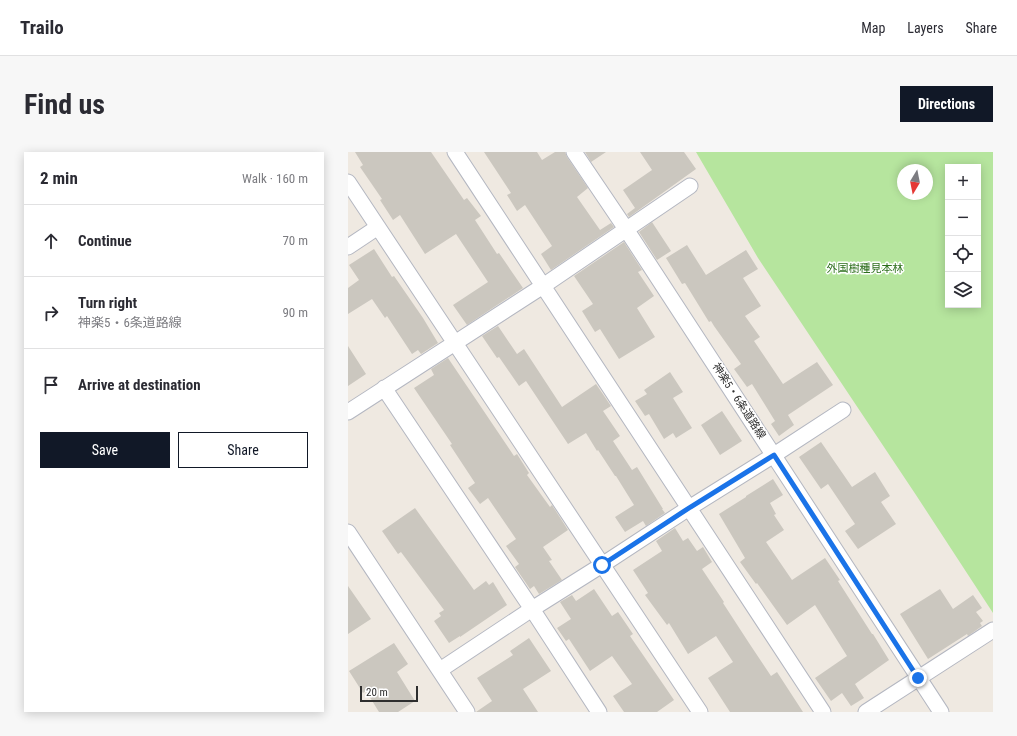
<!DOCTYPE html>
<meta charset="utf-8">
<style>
:root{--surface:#fff;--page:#f7f7f7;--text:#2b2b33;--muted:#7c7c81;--line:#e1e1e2;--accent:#111827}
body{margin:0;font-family:"Roboto Condensed","Noto Sans JP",sans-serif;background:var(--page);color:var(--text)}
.controls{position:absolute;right:12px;top:12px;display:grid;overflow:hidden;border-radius:0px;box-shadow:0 2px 10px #0003}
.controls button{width:36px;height:36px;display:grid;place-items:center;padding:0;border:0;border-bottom:1px solid var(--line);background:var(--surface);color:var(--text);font:20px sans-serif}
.compass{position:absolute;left:549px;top:12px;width:36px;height:36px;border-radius:50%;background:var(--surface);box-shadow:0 2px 10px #0003;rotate:190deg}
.scale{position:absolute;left:12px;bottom:10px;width:58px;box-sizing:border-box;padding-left:4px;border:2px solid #2e2e2e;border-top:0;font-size:11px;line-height:14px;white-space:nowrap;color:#2e2e2e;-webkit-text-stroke:3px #fff;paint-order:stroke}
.stop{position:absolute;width:12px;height:12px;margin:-9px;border:3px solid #1a73e8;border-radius:50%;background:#fff}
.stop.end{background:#1a73e8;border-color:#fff;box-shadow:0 1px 4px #0008}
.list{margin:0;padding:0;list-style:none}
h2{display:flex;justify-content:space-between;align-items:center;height:52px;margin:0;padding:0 16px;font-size:17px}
h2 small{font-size:13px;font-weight:400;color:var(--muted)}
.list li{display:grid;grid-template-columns:26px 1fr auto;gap:12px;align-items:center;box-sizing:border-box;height:72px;padding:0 16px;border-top:1px solid var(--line)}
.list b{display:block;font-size:15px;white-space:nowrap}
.list p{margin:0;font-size:13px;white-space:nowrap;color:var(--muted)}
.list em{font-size:13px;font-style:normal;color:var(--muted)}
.actions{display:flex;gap:8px;padding:12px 16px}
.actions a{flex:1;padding:9px 0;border:1px solid var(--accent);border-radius:0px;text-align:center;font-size:14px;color:var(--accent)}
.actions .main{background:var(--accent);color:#fff}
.icon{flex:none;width:22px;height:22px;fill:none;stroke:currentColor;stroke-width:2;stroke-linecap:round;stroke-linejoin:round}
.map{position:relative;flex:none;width:645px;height:560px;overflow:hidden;border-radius:0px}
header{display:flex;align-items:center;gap:24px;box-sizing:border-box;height:56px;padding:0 20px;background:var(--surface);border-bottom:1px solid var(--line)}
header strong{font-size:19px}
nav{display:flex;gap:22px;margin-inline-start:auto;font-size:14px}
.intro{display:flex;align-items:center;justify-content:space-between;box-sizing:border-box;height:96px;padding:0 24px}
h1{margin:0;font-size:28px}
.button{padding:10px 18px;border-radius:0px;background:var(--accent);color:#fff;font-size:14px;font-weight:700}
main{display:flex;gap:24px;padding:0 24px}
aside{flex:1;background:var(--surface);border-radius:0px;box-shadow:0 2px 10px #0003}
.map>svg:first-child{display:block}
.green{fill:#b6e59e;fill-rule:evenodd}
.building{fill:#cbc7bf}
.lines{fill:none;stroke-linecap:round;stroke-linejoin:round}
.street-casing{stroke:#b4b7c1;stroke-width:17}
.street{stroke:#fff;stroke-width:15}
.route{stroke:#1a73e8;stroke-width:5}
.labels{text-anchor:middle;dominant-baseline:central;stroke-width:3;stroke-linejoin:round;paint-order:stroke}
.park-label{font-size:11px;fill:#2c6e1b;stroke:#fff}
.street-label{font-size:11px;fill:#2e2e2e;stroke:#fff}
</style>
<header>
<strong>Trailo</strong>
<nav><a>Map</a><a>Layers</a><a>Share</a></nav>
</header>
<div class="intro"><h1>Find us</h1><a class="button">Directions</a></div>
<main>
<aside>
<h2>2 min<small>Walk · 160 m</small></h2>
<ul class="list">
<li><svg class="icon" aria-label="ahead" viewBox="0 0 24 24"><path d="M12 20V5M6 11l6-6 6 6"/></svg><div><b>Continue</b></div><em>70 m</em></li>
<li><svg class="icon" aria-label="right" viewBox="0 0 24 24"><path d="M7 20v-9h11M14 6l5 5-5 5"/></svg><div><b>Turn right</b><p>神楽5・6条道路線</p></div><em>90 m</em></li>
<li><svg class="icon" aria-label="arrive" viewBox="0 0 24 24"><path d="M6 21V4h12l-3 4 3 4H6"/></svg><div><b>Arrive at destination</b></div></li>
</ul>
<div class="actions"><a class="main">Save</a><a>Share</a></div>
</aside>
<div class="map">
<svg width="645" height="560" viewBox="0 0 645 560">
<rect width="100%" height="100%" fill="#efe9e1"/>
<path class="green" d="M348,0h297v461l-77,-118 -158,-237zM600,15h30v138h-30zM555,18h24v24h-24z"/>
<path class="building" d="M7,0h76l33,48 3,-2 14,18 -6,4 22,34 2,-1 24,35 -56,37 -14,-20 35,-23 -32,-48 -31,20 -25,-39 -7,5 -13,-20 2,-1 -22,-32 3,-2z
M136,0h53l5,8 13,-8h10l2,5 21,31 -11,9 23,33 11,-7 3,4 -63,43 -10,-16 11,-8 -27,-41 -8,6 -10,-16 4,-2z
M237,0h21l-15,10z
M292,0h44l12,17 -67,48 -2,-3 8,-6 -12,-18 29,-20z
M304,70l19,29 -14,9 -18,-28z
M276,90l18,28 -4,2 16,24 -17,12 18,29 -36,22 -19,-30 -5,3 -13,-21 11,-7 -19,-28z
M339,93l19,30 40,-25 12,19 -15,9 18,28 -16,10 15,21 -6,4 29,43 34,-22 16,23 -45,30 6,10 -15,11 -8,-12 4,-3 -23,-37 -5,3 -13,-18 7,-5 -27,-38 -3,-5 -2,1 -24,-39 -3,1 -16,-26z
M26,97l18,28 2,-1 29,42 15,25 -17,11 -3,-4 -6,4 -25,-38 -2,2 -13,-19 -24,15v-26l11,-8 -10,-15z
M150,174l19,28 7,-5 38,58 34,-23 15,22 -8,5 17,25 -7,5 19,29 5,-3 26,42h-1l3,4 -19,13 -3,-5 -18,11 -10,-15 19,-12 -18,-29h-1l-17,-26 -1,1 -11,-18 -18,11 -42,-63 -7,5 -20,-29 -2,1 -15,-22z
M0,194l18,28 -18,12z
M100,206l66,98 3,-2 12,19 -2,2 23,32 2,-2 16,25 -25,17 9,13 -3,1 13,19 -23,14 -5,-8 -4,3 -15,-22 4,-3 -13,-18 10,-7 -28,-41 -8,6 -12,-16 7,-5 -25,-38 2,-1 -38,-56 20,-13 -3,-6z
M322,220l13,20 -10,6 19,30 -16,10 -3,-5 -9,6 -15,-25 -4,2 -10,-15 12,-7 -3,-4z
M374,259l20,30 -22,14 -19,-30z
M473,290l31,45 23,-15 15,24 -9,6 15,22 -38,25 -13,-18 10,-7 -27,-40 -7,5 -22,-32z
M425,327l10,16 -13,8 6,11 -2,1 10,15 -18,12 26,38 33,-22 15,22 -2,1 34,53h1l16,26 -34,24 9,14 -13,8 -9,-13 -11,8 -16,-23 32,-22 -32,-51 -28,20 -30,-42 -1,1 -16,-22 5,-4 -26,-44 27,-17v-1z
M67,356l59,82 12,-9 3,4 4,-3 14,23 -47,32v-1l-11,7 -15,-22 7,-5 -2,-3 5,-3 -43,-58 -3,2 -16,-23z
M327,376l8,13 5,-3 9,13 6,-4 9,15 -10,7 22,33 -1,1 26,40 22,33 6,-4 26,40h-73l-22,-34 25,-16 -17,-26 -28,18 -19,-31 -2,2 -22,-30 3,-2 -15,-23 29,-19 -6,-10z
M0,434l23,33 -23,15z
M246,437l18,27 6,-4 15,22 -3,2 44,64 -17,12h-33l-11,-16 19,-12 -20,-28 -22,15 -21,-32 -3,2 -9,-13 14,-9 -11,-17 12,-7 4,6z
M592,437l13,20 20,-14 9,13 -6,4 7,9 -3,2 2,3 -14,10 -1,-2 -39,25 -28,-45z
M181,486l22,33 -28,18 15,23h-62l16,-11 -15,-23 36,-23 -3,-4z
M46,491l14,21 -11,8 18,29 -17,11h-19l-13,-21 -3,2 -14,-22z"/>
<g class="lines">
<g class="street-casing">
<path id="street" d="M107,0l368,560
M226,0l52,77 315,483
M0,30l352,530
M0,95l30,-20
M36,236l148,221 67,103
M0,260l195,-126 147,-100
M0,380l119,180
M92,518l92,-61 70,-44 87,-57 85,-53 69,-45
M518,560l127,-82"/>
</g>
<use href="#street" class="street"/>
</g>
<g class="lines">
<path class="route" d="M254,413l87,-57 85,-53 144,223"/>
</g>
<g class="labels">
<g class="park-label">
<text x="517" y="116">外国樹種見本林</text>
</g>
<g class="street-label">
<text transform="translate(391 249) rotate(57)">神楽5・6条道路線</text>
</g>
</g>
</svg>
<div class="controls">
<button>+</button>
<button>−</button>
<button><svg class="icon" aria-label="locate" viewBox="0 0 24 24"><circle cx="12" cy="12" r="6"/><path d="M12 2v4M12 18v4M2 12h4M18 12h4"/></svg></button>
<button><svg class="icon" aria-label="layers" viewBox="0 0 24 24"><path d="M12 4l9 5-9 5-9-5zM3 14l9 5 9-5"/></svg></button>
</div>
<svg class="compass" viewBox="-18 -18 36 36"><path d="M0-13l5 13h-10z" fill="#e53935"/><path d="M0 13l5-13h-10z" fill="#7c7c81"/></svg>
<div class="scale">20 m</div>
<div class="stop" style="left:254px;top:413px"></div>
<div class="stop end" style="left:570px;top:526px"></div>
</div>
</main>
